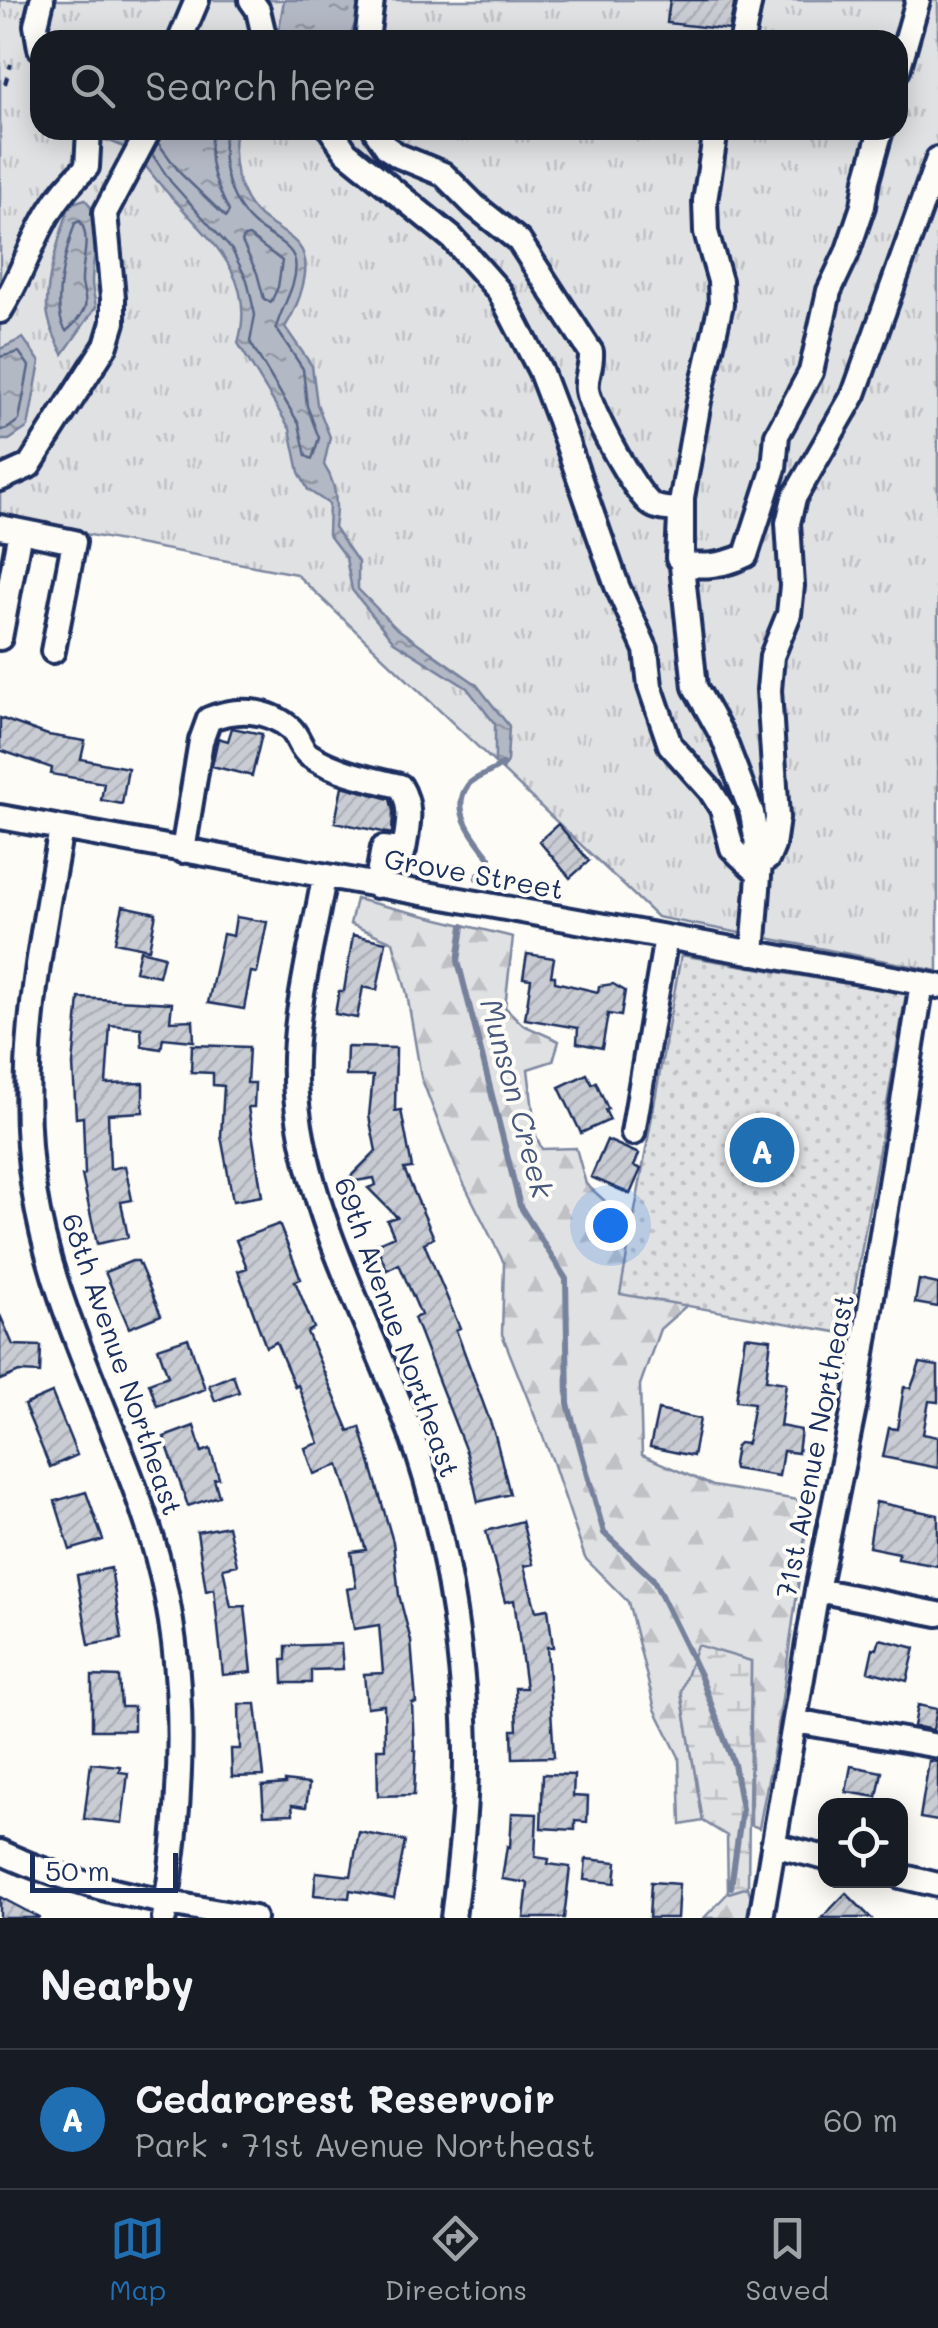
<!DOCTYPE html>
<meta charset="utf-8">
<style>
:root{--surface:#171b24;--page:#20242c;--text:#f1f3f6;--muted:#9ea1a6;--line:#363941;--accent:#1f6fb2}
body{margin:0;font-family:Mali,sans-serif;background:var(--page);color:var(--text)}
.controls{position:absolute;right:30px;bottom:30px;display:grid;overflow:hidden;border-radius:20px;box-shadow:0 5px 25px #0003}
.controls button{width:90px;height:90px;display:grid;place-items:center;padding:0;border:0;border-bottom:2px solid var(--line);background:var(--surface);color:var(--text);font:50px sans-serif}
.scale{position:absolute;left:30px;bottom:25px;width:148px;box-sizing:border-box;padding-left:10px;border:5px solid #1b2f5e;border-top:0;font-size:28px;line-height:35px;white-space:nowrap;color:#1b2f5e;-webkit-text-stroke:8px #fdfcf7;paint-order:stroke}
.you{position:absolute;left:610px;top:1225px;width:35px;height:35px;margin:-25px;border:8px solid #fff;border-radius:50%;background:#1a73e8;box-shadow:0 0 0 15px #1a73e833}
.badge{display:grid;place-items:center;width:65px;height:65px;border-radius:50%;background:var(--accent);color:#fff;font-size:32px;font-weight:700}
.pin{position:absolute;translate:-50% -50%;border:5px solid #fff;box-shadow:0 2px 10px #0006}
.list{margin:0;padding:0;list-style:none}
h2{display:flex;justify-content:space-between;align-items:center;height:130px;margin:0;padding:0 40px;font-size:42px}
h2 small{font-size:32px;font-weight:400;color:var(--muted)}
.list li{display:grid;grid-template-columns:65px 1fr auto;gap:30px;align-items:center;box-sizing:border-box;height:140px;padding:0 40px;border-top:2px solid var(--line)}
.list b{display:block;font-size:38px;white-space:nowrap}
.list p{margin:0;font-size:32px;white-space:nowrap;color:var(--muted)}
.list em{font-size:32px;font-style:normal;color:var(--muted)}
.icon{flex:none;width:55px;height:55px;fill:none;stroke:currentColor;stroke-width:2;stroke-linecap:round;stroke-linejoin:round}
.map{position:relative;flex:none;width:938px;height:1918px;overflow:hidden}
.search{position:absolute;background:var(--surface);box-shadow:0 5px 25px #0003;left:30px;right:30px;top:30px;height:110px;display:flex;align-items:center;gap:25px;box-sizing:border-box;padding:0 35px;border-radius:30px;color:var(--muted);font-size:38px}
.sheet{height:270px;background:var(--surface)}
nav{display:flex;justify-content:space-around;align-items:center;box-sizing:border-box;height:140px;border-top:2px solid var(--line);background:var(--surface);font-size:28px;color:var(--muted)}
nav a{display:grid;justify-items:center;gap:5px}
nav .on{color:var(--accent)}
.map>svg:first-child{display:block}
.grass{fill:url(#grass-tufts);stroke:#7e88a0;stroke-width:2.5;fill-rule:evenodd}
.forest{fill:url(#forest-firs);stroke:#7e88a0;stroke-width:2.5}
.wetland{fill:url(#wetland-marsh);stroke:#7e88a0;stroke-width:2.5}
.park{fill:url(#park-dots);stroke:#7e88a0;stroke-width:2.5}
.water{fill:url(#water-ripples);stroke:#76819c;stroke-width:2.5}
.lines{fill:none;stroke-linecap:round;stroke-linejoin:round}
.shore{stroke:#586687;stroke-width:2.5}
.stream{stroke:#76819c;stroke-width:6}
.building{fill:url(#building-hatch);stroke:#1b2f5e;stroke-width:2.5}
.minor-casing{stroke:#1b2f5e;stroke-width:30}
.path{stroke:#1b2f5e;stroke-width:4;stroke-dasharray:8 8;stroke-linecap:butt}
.minor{stroke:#fdfcf7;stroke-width:22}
.labels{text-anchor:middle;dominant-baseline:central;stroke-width:8;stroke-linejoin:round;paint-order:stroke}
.street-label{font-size:28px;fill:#1b2f5e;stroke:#fdfcf7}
.water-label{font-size:30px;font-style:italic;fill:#49587d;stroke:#fdfcf7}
</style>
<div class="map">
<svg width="938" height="1918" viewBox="0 0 938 1918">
<defs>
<pattern id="grass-tufts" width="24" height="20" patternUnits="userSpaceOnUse" patternTransform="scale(2.5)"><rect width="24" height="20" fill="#e0e1e3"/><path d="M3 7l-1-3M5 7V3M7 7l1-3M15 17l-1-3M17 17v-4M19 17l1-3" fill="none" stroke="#c0c1c5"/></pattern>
<pattern id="forest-firs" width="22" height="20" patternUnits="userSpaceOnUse" patternTransform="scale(2.5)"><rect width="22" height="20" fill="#e0e1e3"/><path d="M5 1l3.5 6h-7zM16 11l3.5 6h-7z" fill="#c0c1c5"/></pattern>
<pattern id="wetland-marsh" width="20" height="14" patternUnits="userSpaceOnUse" patternTransform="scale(2.5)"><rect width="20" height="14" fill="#e0e1e3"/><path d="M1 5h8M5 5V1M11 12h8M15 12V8" fill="none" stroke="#c0c1c5"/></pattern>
<pattern id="park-dots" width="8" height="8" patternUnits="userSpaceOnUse" patternTransform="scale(2.5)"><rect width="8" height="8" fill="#e0e1e3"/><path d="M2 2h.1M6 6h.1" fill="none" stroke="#c0c1c5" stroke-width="1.8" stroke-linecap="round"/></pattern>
<pattern id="water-ripples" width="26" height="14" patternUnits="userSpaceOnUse" patternTransform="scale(2.5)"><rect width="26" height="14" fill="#b3b8c5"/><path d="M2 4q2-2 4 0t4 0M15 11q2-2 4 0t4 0" fill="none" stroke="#9196a3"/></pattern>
<pattern id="building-hatch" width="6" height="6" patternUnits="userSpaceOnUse" patternTransform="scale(2.5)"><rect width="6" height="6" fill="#c9ccd3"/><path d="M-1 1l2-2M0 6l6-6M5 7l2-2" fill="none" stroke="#acb0b8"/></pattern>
</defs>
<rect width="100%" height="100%" fill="#fdfcf7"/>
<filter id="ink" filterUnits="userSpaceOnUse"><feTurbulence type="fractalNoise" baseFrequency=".01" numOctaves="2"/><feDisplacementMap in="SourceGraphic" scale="20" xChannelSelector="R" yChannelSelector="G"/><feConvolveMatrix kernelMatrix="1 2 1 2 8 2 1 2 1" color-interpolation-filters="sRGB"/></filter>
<g filter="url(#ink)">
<path class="grass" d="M0,0h938v971l-281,-54 -361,-343 -296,-56zM40,40h858v90h-858z"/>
<path class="forest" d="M356,899l157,38 -8,70 18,18 36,16 -6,20 -25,8 8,67 6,13 34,-1 10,36 29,26 47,70 32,19 -34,30 -20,56 2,70 71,31 97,16 -32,225 -19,101 -8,-3v-163l-70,30 22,129 -22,4 -2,-68 -24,-48 -27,-107 -43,-44 -32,-96 -51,-128 2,-71 -48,-95 -35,-91 -14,-83 -14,-52 -43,-18z
M748,1887l5,17 -3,14h-46l24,-25z"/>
<path class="wetland" d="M697,1645l54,16 -3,226 -20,6 -1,-57 -24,-15 -22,-130z"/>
<path class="park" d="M681,955l225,39 -59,340 -227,-40z"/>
<path class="water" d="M284,0h76v10l-11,30h-67l-3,-11z
M102,130h134c-6,29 1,66 25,87 12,10 29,17 38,29 16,20 -2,62 -14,81l27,39 5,38 13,33 -6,28c13,19 14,40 10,62l24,35v27l37,38 81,57 33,42 -2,35 -4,9 -8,-7v-39l-28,-36 -73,-46 -42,-52 -6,-32 -18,-24 1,-30 -21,-14 -9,-18 -9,-43 -52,-86c20,-68 -31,-106 -72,-152 -24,-26 -25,-41 -63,-52z
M85,199c20,22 7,56 7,83 0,8 3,17 4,25l-33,47c-7,-14 -15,-30 -16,-46 -1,-31 14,-75 23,-104z
M23,338l17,24 -12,65 -19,13h-9v-91z"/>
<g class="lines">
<path class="shore" d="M158,143l23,31 45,43 3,-6c-13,-26 -24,-52 -16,-81
M152,154l19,28 61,68 15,30 8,35 -5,27 49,82 7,32 6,3 7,-21 -12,-32 -4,-37 -27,-41c5,-21 23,-45 19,-67 -3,-17 -29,-26 -41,-37 -24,-21 -36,-64 -28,-94
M80,221c12,18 1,41 2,62 1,7 5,16 3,24 -3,9 -13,20 -19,24 -16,-23 0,-81 9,-108z
M244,237l5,-1 33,25 -4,26 -7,15 -7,-3 -7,-26 -15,-31z
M0,357l19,-5 10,14 -10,54 -12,9 -7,1"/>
<path class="stream" d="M477,878l13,-20c-15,-19 -41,-48 -22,-73 7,-9 25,-12 34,-21
M463,926l-5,35 62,245 46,73 2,125 36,129 49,46 47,96 34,89 8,45 -11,78"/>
</g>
<path class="building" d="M670,0h65l-6,30 -62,-7z
M0,718l48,17 37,6 -4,18 47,9 -6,36 -21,-4 3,-17 -53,-9 1,-6 -52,-18z
M232,728l30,6 -10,42 -40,-10 6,-28 10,3z
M342,786l48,13 3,12 -1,23 -57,-12z
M558,824l31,37 -19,17 -31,-37z
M123,906l33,7 -7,36 -34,-7z
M236,917l31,5 -10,51 -6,-1 -7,37 -36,-6 15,-69 10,2z
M353,935l33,7 -9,48 -14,-3 -6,31 -22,-4 4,-23h5z
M140,950l24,6 -5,20 -24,-5z
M527,954l27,4 -3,18h4v6l43,10 1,-6 14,-2 12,7 -4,25 -13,-2 -6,34 -25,-5 1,-15 -53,-9 6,-40 -8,-1z
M79,998l93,5 -2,18 23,-1 1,21 -31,-3 -2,11 -19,-3 -1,-18 -31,-3 -4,59 37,-1v29l-35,2 2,55 15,-3 7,34 -11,2 7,35 -31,7 -15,-69 3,-1 -2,-57 -7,1 -3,-53z
M192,1045l57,2 -2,36h8l-1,24h-6l14,89 -29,5 -12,-65 3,-50 -11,-1v-12l-22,-1z
M347,1047l49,1 -1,63 6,-1 11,58 -8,1 30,69 -10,5 36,85 -4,2 39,105 15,59 -32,8 -11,-48 -53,-136 7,-3 -22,-51 -12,6 -11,-26 18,-8 -7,-16 10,-3 -29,-29 8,-3 -2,-7 -30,5 32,-32 -7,-35 4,-40h-27z
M587,1074l5,10 4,-2 12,27 -3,1 5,10 -29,13 -22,-46z
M607,1140l32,14 -5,12 7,3 -11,25 -39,-17z
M279,1224l22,55 -6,2 19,47 -7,4 42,99 11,-4 33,115 6,53 12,46 5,62h-4l2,47 2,1 -2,44 -36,1 -1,-47h8l-1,-44 -17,2 -3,-33 19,-1 -4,-48 -25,4 -7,-40 9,-2 -5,-35 15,-2 -27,-85 -25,9 -9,-26 14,-5 -21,-58 -3,2 -19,-45 -10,5 -28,-76 9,-3 -11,-28z
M132,1261h6l23,54 -32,13 -24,-56z
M919,1280l19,4v23l-23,-4z
M0,1315l13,30 28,1 -1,27 -21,-1 -19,8z
M745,1336l26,3 -5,41 20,3 -6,43 21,4 -3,23 -15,-2 -4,25 -45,-7 -1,-5 3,-18 3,-3 8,1 7,-41 -18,-2z
M188,1338l17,51 -48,17 -8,-23 19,-7 -10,-28z
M920,1363l18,3v36l-9,-1 -6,33 15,3v31l-55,-11 6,-29 8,1 7,-42 7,1z
M233,1375l6,17 -24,9 -6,-16z
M52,1393l25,62 -27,12 -26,-62z
M658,1410l42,9 -7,37 -43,-9z
M194,1426l8,26 8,-3 9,29 -5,1 5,17 -31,10 -24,-69z
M86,1492l17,48 -33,10 -15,-49z
M876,1502l62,13v51l-40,-7 1,-6 -30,-6z
M522,1521l11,43 -9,2 12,45 12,-2 5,38h-6l7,110 -41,1 -1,-28h5l-2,-42h11l-12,-88 -9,2 -19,-71z
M228,1526l9,39 -14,3 8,39 14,-1 7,66 -29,3 -9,-86 -8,2 -9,-59z
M111,1568l11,71 -33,6 -12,-70z
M880,1639l35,9 -8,33 -39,-10 5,-23 4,1z
M341,1644l2,25 -32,1v13h-28l-1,-23h4v-14z
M92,1676l27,1 2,30h13v23h-42z
M239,1704h17l8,72 -32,1 -1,-28h9z
M918,1705l19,4 -4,21 -19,-4z
M929,1761l9,1v59l-18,-3z
M91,1763l29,3 -1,6 9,1 -6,50 -38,-4z
M851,1766l31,6 -5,25 -31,-5z
M543,1774l31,1 -1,21 15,1 -1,25 -12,-1v9l-34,-2z
M285,1781l24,3 -3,23 -14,-2 1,9 -29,1 -2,-29 23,-2z
M512,1813l25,1 -2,43 14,2 -1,5 22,3 -6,51h-40l4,-35 -26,-4 5,-33 3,1z
M359,1832l46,9 -11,57 -44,-8 -1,8 -35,-3 2,-23 35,4z
M586,1859l31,3 -2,21 -31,-3z
M651,1882l28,2 -2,34h-28z
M846,1893l25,25h-49z
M0,1897l40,21h-40z"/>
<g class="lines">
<g class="minor-casing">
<path id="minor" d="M251,0l7,10 7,30
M180,40l17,-40
M367,40l5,-40
M742,40l8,-40
M40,48l-4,-23 6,-25
M898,70l20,-70
M331,130l15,22 106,86 47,53 41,79 19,50 58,166 29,64 4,36 20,59 40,45 12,19 10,39 21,20 15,-10 5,-12 4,-28 -8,-128 3,-34 17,-42 3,-28 -4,-63 6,-25 60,-104 84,-235
M375,130l12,18 12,8 44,18 32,32 44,35 72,111c1,16 -6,25 -4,38 3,20 48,104 65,115 6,4 16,4 23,5l5,8 -2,40c17,14 50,6 68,-3l28,-87 3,-33 34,-63 18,-81 18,-38 16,-47 4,-26 14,-50
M716,130l-11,71 1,31 14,49 1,23 -22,97 -17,97v68l13,121 28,50 29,76 8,50 -7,90
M0,311c34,-55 35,-97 87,-144l2,-37
M0,479l29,-13 77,-121 7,-23v-24l-8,-85 44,-83
M0,527l20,4 -20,107
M20,531l54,11 -21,109
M0,817l938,169
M61,829c-21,119 -46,240 -27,361 19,126 89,244 123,366 32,116 26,245 7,362
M183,851l18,-110 8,-22c26,-11 59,-11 82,10 8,8 9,20 18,26 26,17 61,24 91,31 13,21 8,40 4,64l-21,-2 -7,38
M324,877c-11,67 -35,150 -28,218 11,118 73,226 114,336 38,102 61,258 55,366 -2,41 -7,81 -12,121
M633,1133l33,-196
M817,1590l121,24
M795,1721l143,25
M773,1845l53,13
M0,1852c81,38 167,51 254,66
M900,1876l38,9
M761,1918l56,-328 38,-187 67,-420"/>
</g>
<path class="path" d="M5,84l6,-20"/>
<use href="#minor" class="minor"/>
</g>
</g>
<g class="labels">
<g class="street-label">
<text transform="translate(474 873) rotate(10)">Grove Street</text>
<text transform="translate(398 1327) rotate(70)">69th Avenue Northeast</text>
<text transform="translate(123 1364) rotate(71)">68th Avenue Northeast</text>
<text transform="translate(814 1446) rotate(-79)">71st Avenue Northeast</text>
</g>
<g class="water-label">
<text transform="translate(518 1098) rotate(75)">Munson Creek</text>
</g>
</g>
</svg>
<div class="controls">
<button><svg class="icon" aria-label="locate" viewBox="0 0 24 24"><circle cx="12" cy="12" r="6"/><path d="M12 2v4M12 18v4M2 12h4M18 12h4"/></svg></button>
</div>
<div class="scale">50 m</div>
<div class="you"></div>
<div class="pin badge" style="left:762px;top:1150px">A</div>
<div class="search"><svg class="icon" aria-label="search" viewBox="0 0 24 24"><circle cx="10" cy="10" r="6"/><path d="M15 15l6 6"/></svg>Search here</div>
</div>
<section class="sheet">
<h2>Nearby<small></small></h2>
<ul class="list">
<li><span class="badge">A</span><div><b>Cedarcrest Reservoir</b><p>Park · 71st Avenue Northeast</p></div><em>60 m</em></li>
</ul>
</section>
<nav>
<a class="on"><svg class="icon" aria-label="map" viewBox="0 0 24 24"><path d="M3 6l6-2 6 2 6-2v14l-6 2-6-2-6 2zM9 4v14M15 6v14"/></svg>Map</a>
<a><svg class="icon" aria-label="directions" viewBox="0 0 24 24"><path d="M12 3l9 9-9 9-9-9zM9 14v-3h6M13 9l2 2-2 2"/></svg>Directions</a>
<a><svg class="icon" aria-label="saved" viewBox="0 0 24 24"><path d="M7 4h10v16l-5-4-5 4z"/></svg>Saved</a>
</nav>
